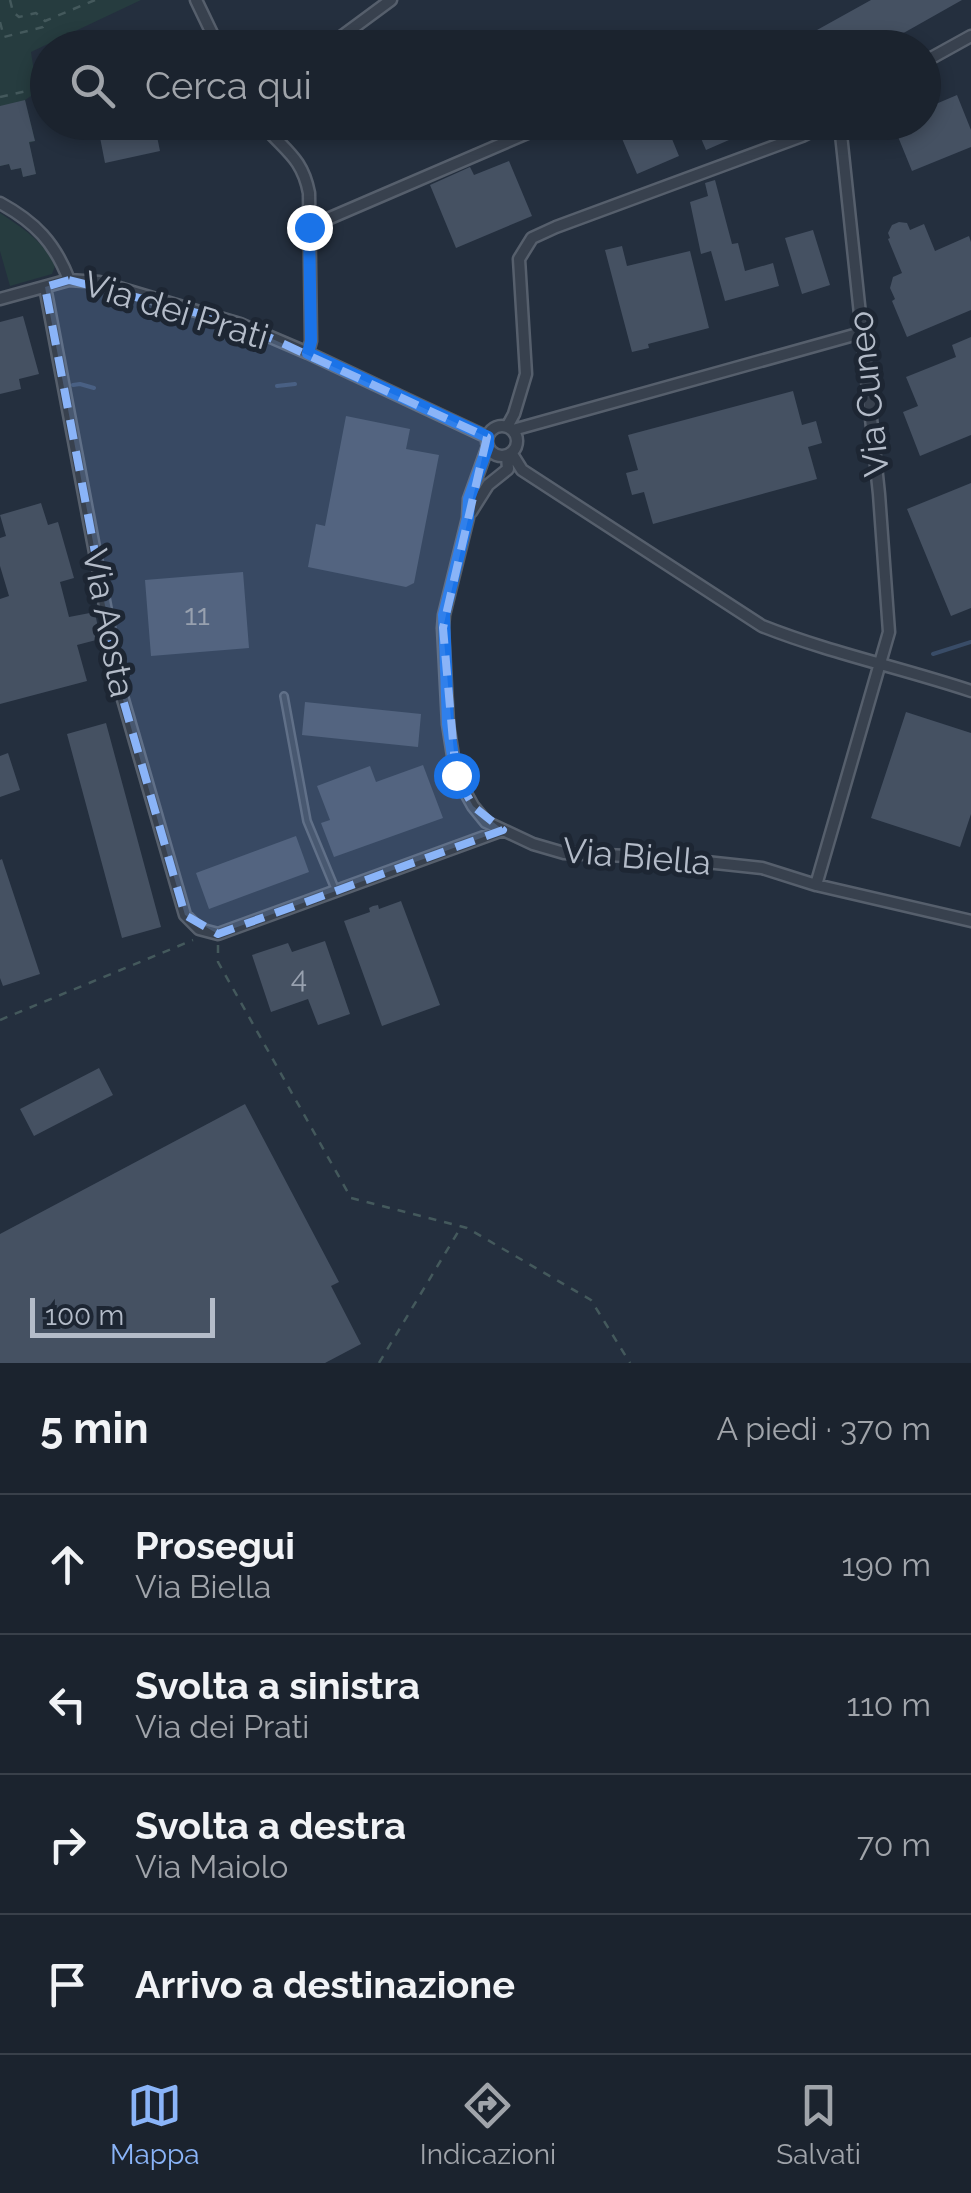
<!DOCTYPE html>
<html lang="it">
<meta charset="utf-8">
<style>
:root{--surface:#1b232e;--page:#282f3a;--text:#f1f3f6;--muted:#a0a4aa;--line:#39404a;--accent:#8ab4f8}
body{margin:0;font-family:Raleway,sans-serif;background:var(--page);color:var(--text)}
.scale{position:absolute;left:30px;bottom:25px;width:185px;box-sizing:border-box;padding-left:10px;border:5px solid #b4bcc9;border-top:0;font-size:28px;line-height:35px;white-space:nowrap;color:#b4bcc9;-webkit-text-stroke:8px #1d2633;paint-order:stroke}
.stop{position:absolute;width:30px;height:30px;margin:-22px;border:8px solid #1a73e8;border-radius:50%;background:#fff}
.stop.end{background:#1a73e8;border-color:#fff;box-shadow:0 2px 10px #0008}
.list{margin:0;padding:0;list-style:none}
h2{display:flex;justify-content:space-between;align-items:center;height:130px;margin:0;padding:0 40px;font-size:42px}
h2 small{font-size:32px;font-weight:400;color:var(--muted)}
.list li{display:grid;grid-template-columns:65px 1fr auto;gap:30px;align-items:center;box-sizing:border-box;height:140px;padding:0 40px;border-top:2px solid var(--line)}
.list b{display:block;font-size:38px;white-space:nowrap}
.list p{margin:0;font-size:32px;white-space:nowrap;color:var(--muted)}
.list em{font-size:32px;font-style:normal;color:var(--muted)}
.icon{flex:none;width:55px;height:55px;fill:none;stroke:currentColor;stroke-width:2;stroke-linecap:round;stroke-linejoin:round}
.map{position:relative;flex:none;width:971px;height:1363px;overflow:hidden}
.search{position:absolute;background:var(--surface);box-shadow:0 5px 15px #0003;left:30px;right:30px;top:30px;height:110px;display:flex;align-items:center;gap:25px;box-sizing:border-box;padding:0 35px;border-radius:55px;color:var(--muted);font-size:38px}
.sheet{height:690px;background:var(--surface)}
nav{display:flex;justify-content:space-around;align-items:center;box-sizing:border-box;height:140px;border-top:2px solid var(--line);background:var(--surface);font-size:28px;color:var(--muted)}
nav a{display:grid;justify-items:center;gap:5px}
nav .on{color:var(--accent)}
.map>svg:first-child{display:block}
.green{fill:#263c3f}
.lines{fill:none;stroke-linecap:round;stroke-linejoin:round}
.stream{stroke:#394c67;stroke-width:4}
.building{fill:#455162}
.lane-casing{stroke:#565f6c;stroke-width:10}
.street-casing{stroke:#565f6c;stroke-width:15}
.path{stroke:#44595c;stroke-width:2.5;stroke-dasharray:8 8;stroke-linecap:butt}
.lane{stroke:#38414e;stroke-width:5}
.street{stroke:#38414e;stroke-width:10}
.route{stroke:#1a73e8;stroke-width:12}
.marked{fill:#8ab4f8;fill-opacity:0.2;stroke:#8ab4f8;stroke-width:8;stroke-dasharray:20 12;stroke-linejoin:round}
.labels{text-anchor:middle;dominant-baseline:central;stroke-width:10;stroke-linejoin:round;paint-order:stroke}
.number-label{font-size:30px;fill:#98a1af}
.street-label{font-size:35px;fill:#b4bcc9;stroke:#1d2633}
</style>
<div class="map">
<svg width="971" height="1363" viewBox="0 0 971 1363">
<rect width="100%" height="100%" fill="#242f3e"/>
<path class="green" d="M0,0h141l-110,52 6,40 -12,8 10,41 -6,2 7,31 -13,3 -2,-9 -10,2 -2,-6 -9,2z
M0,213c21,14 45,29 55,53l-3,8 -42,12 -10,-35z"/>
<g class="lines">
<path class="stream" d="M73,385l7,-1 14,4
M277,386l18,-2
M933,654l38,-12"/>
</g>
<path class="building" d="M871,0h91l-85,48h-51l-9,-18z
M957,95l14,35v17l-59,24 -20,-49h32v-13z
M25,100l10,41 -6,1 7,32 -13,3 -2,-9 -10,2 -2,-6 -9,2v-60z
M97,122h57l6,29 -55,12z
M615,122h50l14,34 -42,18z
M694,122h76l-64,28z
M509,161l23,55 -76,32 -26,-63 40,-18 4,8z
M715,180l17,64 6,-1 7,28 28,-8 6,23 -54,15 -14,-50 -10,3 -11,-52 18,-6 -3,-13z
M899,222l8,1 3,7 14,-6 11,27 34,-15 2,6v68l-64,27 -15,-36 3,-2 -5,-11 3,-11 9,-4 -14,-34 2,-1 -2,-5 4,-8z
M813,230l17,55 -28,9 -17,-56z
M622,246l5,20 63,-15 19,77 -61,16 1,4 -17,4 -27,-102z
M23,316l16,58 -20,5 2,10 -21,5v-72z
M971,337v98l-51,21 -17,-44 15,-6 -12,-29 50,-20 -4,-12z
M793,391l9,34 14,-4 6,22 -14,4 9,32 -164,45 -9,-32 -12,3 -6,-22 12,-3 -10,-35z
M346,416l64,13 -4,20 33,6 -25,128 -8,4 -98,-20 8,-43 9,2z
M971,483v125l-20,8 -44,-107z
M41,503l7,22 10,-3 16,56 -14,4 9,35 26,-5 5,27 -23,6 10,36 -87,23v-105l9,-3 -9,-30v-28l6,-2 -6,-21z
M243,572l6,76 -98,8 -6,-76z
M305,702l116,12 -3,33 -116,-12z
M906,712l65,21v81l-11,33 -89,-29z
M106,723l55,204 -39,11 -55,-204z
M8,753l12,37 -20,7v-41z
M423,765l20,53 -109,39 -13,-34 9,-3 -13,-34 53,-20 6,16z
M296,836l13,36 -100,37 -13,-36z
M2,859l38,115 -37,12 -3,-8v-118z
M401,901l39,104 -58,21 -38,-105 26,-9 -1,-4 4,-2 5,-1 1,4z
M325,941l25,73 -32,11 -10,-26 -37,13 -19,-57 36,-12 4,9z
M99,1068l14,27 -79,41 -14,-27z
M245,1104l94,178 -8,4 30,58 -36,19h-325v-129z"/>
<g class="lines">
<g class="lane-casing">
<path id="lane" d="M284,696l23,125 29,70"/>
</g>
<g class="street-casing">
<path id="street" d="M196,0l23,48
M326,48l65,-48
M728,48l23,-10 26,10
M924,62l47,-26
M261,122c22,28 41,34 48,71l2,148 -3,12
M0,203c35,19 55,40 69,77
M309,227l244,-105
M45,287l77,409 63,219 14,14 19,5 285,-104
M0,299l69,-19 30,2 141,42 68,29 179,84
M487 441a15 15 0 1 1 30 0a15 15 0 1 1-30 0Z
M507,427l7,-13 12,-40 -7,-115 13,-21 24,-11 246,-91 26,-13
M513,430l348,-97
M488,446l-19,53 -1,19 -24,97 -1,13 5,96 8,51 17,31 13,16 47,22 31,9 105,5 93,10 54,17 73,-253 -10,-138 -39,-369
M512,454l10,16 240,156c68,27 140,42 209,65
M471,512l17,-27 20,-16 -1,-13
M816,885l155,36"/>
</g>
<path class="path" d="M10,0l3,12 6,5 17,-4 9,8 50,-21
M0,22l4,15 39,-10 2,-4
M0,97l31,-7
M218,945v17l133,236 116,30 124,72 39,63
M0,1020l193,-80
M379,1363l82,-136"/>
<use href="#lane" class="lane"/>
<use href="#street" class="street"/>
</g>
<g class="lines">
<path class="route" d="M309,227l2,114 -3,12 180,84v9l-19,53 -1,19 -24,97 4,109 8,51"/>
</g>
<path class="marked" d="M69,280l171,44 247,113 -44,191 13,147 17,31 30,24 -285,104 -33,-19 -63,-219 -77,-409z"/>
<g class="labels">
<g class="number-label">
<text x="197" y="614">11</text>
<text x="299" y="977">4</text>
</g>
<g class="street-label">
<text transform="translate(176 310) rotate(17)">Via dei Prati</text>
<text transform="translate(868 394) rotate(-96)">Via Cuneo</text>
<text transform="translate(109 623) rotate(79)">Via Aosta</text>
<text transform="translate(637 856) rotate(5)">Via Biella</text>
</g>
</g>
</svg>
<div class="scale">100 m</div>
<div class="stop" style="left:456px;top:775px"></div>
<div class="stop end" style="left:309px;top:227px"></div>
<div class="search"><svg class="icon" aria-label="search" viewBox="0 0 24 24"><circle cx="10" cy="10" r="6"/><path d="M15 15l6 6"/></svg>Cerca qui</div>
</div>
<section class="sheet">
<h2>5 min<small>A piedi · 370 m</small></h2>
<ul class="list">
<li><svg class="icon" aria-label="ahead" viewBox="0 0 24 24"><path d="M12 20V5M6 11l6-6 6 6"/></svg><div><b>Prosegui</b><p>Via Biella</p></div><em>190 m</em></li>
<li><svg class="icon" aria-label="left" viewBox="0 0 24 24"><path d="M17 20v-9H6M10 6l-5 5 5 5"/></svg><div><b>Svolta a sinistra</b><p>Via dei Prati</p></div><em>110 m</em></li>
<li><svg class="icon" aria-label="right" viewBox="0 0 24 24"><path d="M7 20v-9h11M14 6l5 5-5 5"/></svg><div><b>Svolta a destra</b><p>Via Maiolo</p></div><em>70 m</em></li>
<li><svg class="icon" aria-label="arrive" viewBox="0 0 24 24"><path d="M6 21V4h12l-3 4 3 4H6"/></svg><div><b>Arrivo a destinazione</b></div></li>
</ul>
</section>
<nav>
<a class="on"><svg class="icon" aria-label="map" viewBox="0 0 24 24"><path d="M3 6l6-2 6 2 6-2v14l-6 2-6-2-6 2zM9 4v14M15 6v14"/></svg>Mappa</a>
<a><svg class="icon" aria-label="directions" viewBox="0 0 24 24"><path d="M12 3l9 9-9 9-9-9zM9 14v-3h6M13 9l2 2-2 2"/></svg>Indicazioni</a>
<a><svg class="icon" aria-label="saved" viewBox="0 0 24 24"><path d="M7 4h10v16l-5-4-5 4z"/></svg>Salvati</a>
</nav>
